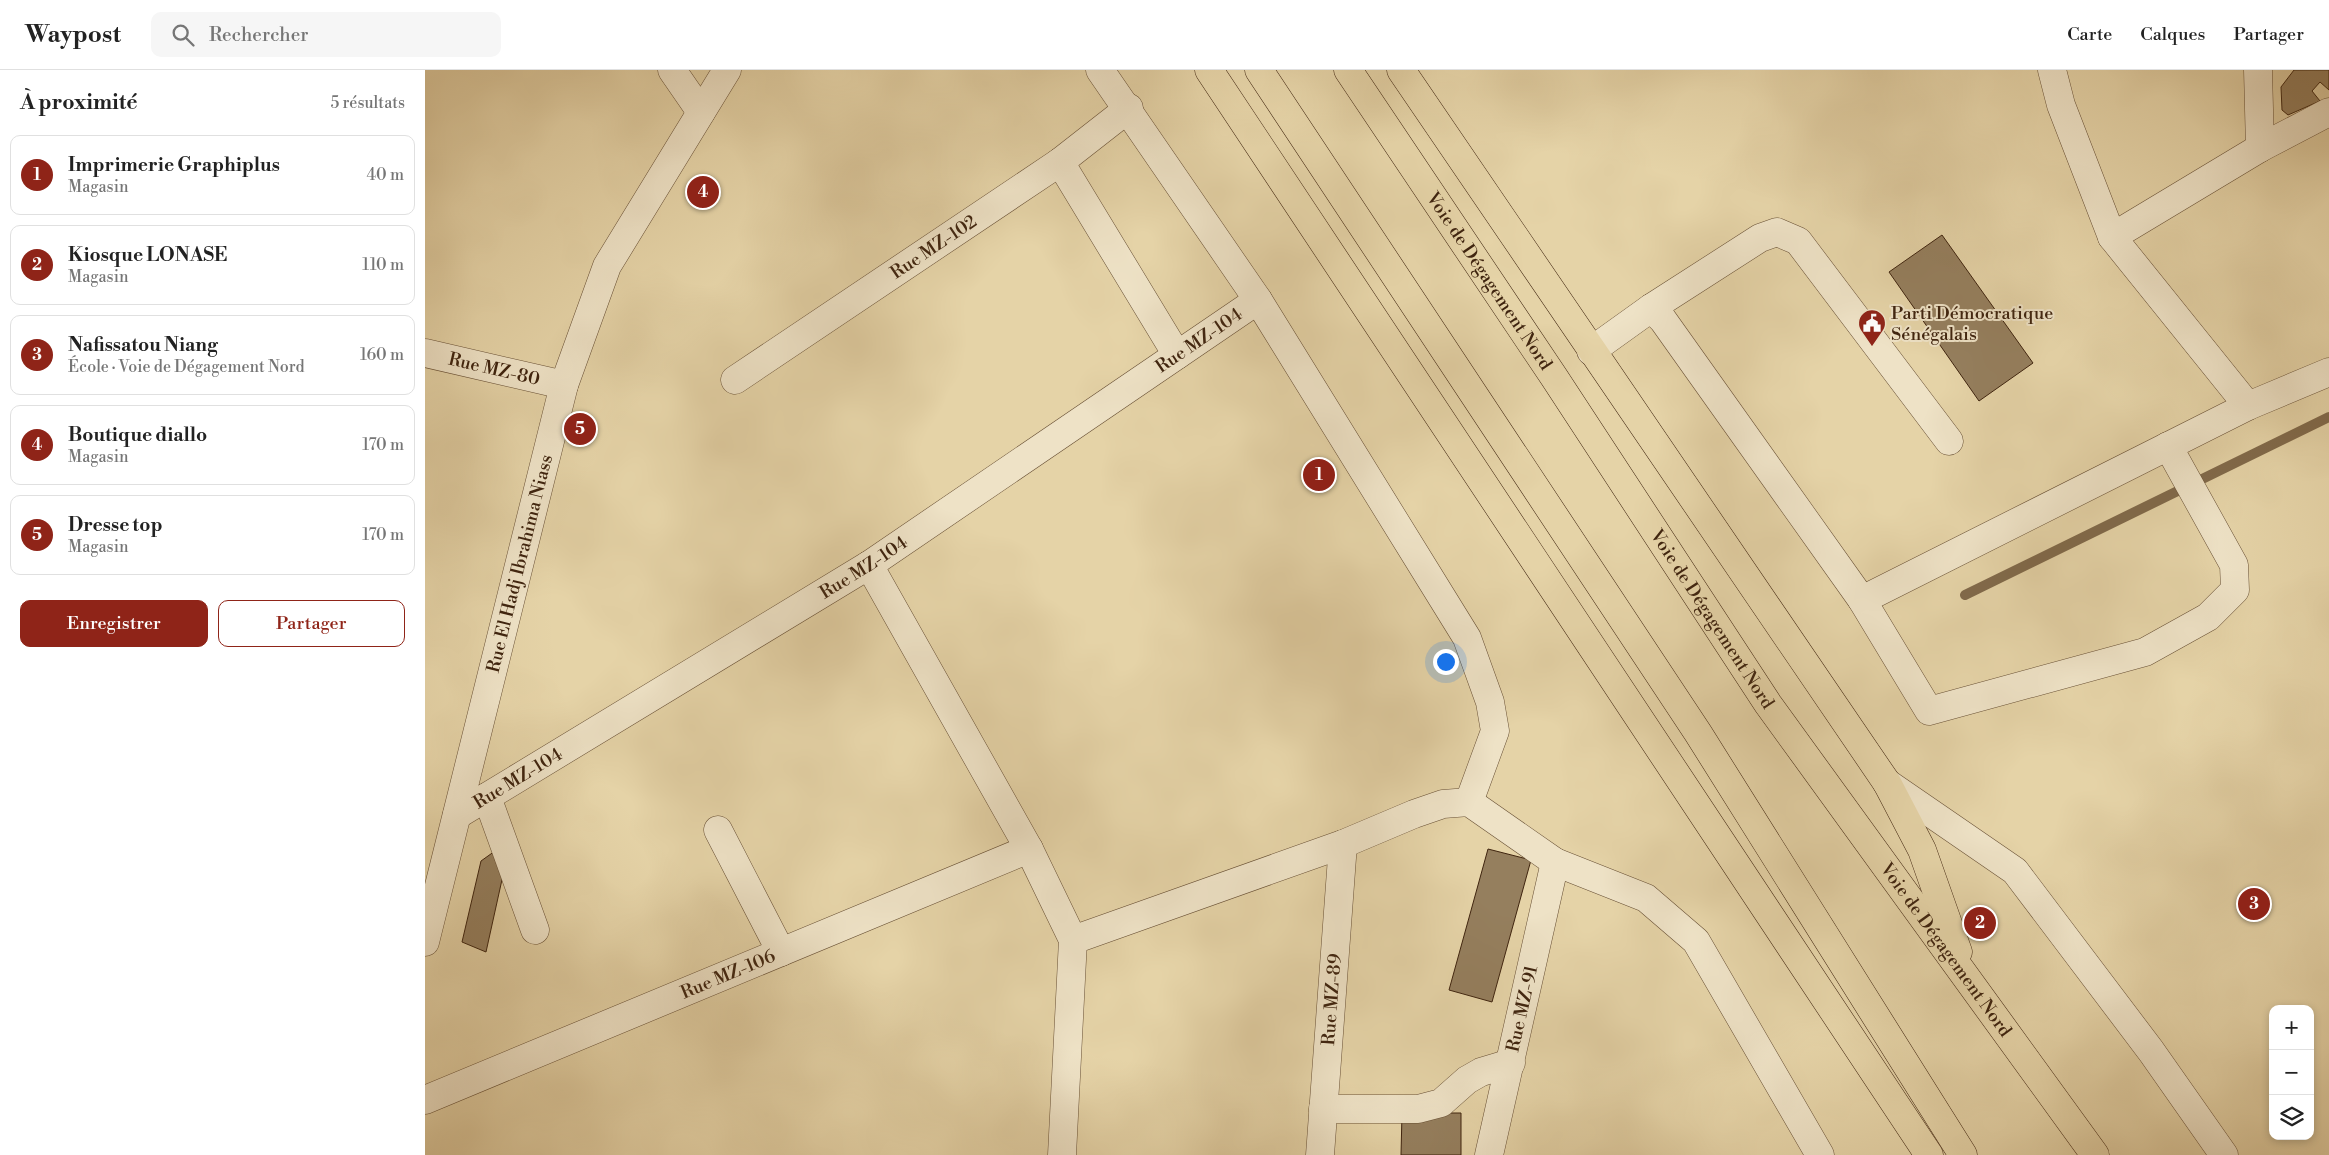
<!DOCTYPE html>
<html lang="fr">
<meta charset="utf-8">
<style>
:root{--surface:#fff;--page:#f6f6f6;--text:#222;--muted:#767676;--line:#e0e0e0;--accent:#8f2418}
body{margin:0;font-family:"Libre Bodoni",serif;background:var(--page);color:var(--text)}
.controls{position:absolute;right:15px;bottom:15px;display:grid;overflow:hidden;border-radius:10px;box-shadow:0 2px 8px #0003}
.controls button{width:45px;height:45px;display:grid;place-items:center;padding:0;border:0;border-bottom:1px solid var(--line);background:var(--surface);color:var(--text);font:25px sans-serif}
.you{position:absolute;left:1020px;top:591px;width:18px;height:18px;margin:-12px;border:4px solid #fff;border-radius:50%;background:#1a73e8;box-shadow:0 0 0 8px #1a73e833}
.badge{display:grid;place-items:center;width:32px;height:32px;border-radius:50%;background:var(--accent);color:#fff;font-size:16px;font-weight:700}
.pin{position:absolute;translate:-50% -50%;border:2px solid #fff;box-shadow:0 1px 5px #0006}
.list{margin:0;padding:0;list-style:none}
h2{display:flex;justify-content:space-between;align-items:center;height:65px;margin:0;padding:0 20px;font-size:21px}
h2 small{font-size:16px;font-weight:400;color:var(--muted)}
.list li{display:grid;grid-template-columns:32px 1fr auto;gap:15px;align-items:center;box-sizing:border-box;height:80px;margin:0 10px 10px;padding:0 10px;border:1px solid var(--line);border-radius:10px}
.list b{display:block;font-size:19px;white-space:nowrap}
.list p{margin:0;font-size:16px;white-space:nowrap;color:var(--muted)}
.list em{font-size:16px;font-style:normal;color:var(--muted)}
.actions{display:flex;gap:10px;padding:15px 20px}
.actions a{flex:1;padding:11px 0;border:1px solid var(--accent);border-radius:10px;text-align:center;font-size:18px;color:var(--accent)}
.actions .main{background:var(--accent);color:#fff}
.icon{flex:none;width:28px;height:28px;fill:none;stroke:currentColor;stroke-width:2;stroke-linecap:round;stroke-linejoin:round}
.map{position:relative;flex:none;width:1904px;height:1085px;overflow:hidden}
header{display:flex;align-items:center;gap:30px;box-sizing:border-box;height:70px;padding:0 25px;background:var(--surface);border-bottom:1px solid var(--line)}
header strong{font-size:24px}
nav{display:flex;gap:28px;margin-inline-start:auto;font-size:18px}
.search{width:350px;height:45px;background:var(--page);display:flex;align-items:center;gap:12px;box-sizing:border-box;padding:0 18px;border-radius:10px;color:var(--muted);font-size:19px}
main{display:flex}
aside{flex:1;background:var(--surface)}
.map>svg:first-child{display:block}
.lines{fill:none;stroke-linecap:round;stroke-linejoin:round}
.stream{stroke:#816a4b;stroke-width:10}
.building{fill:#957f5e;stroke:#3f240f}
.minor-casing{stroke:#685035;stroke-width:29}
.highway-casing{stroke:#3f240f;stroke-width:29}
.minor{stroke:#eee2c6;stroke-width:28}
.highway{stroke:#e5d3a7;stroke-width:28}
.labels{text-anchor:middle;dominant-baseline:central;stroke-width:4;stroke-linejoin:round;paint-order:stroke}
.street-label{font-size:18px;fill:#3f240f;stroke:#eee2c6}
.poi-label{font-size:18px;fill:#3f240f;stroke:#eee2c6;text-anchor:start}
</style>
<header>
<strong>Waypost</strong>
<div class="search"><svg class="icon" aria-label="search" viewBox="0 0 24 24"><circle cx="10" cy="10" r="6"/><path d="M15 15l6 6"/></svg>Rechercher</div>
<nav><a>Carte</a><a>Calques</a><a>Partager</a></nav>
</header>
<main>
<aside>
<h2>À proximité<small>5 résultats</small></h2>
<ul class="list">
<li><span class="badge">1</span><div><b>Imprimerie Graphiplus</b><p>Magasin</p></div><em>40 m</em></li>
<li><span class="badge">2</span><div><b>Kiosque LONASE</b><p>Magasin</p></div><em>110 m</em></li>
<li><span class="badge">3</span><div><b>Nafissatou Niang</b><p>École · Voie de Dégagement Nord</p></div><em>160 m</em></li>
<li><span class="badge">4</span><div><b>Boutique diallo</b><p>Magasin</p></div><em>170 m</em></li>
<li><span class="badge">5</span><div><b>Dresse top</b><p>Magasin</p></div><em>170 m</em></li>
</ul>
<div class="actions"><a class="main">Enregistrer</a><a>Partager</a></div>
</aside>
<div class="map">
<svg width="1904" height="1085" viewBox="0 0 1904 1085">
<rect width="100%" height="100%" fill="#e5d3a7"/>
<filter id="stains"><feTurbulence type="fractalNoise" baseFrequency=".004" numOctaves="4"/><feColorMatrix values="0 0 0 0 .2 0 0 0 0 .09 0 0 0 0 .02 0 0 0 .5 -.17"/></filter>
<radialGradient id="worn" r=".72"><stop offset=".6" stop-color="#630" stop-opacity="0"/><stop offset="1" stop-color="#630" stop-opacity=".3"/></radialGradient>
<g class="lines">
<path class="stream" d="M1540,525l364,-178"/>
</g>
<path class="building" d="M1869,0h35v20l-9,-8 -8,9 8,10 -32,14 -6,-5 -1,-23z
M1517,165l91,128 -54,38 -90,-129z
M1063,779l43,11 -39,142 -43,-12z
M70,781l10,15 -19,86 -24,-10 19,-81z
M977,1043h59v42h-60z"/>
<g class="lines">
<g class="minor-casing">
<g id="minor">
<path d="M247,0l29,42"/>
<path d="M675,0l158,230 209,338 23,64 5,29 -26,71"/>
<path d="M1627,0l9,35 51,132 136,169"/>
<path d="M1833,0l2,78"/>
<path d="M635,92l117,193"/>
<path d="M1687,167l148,-89 69,-36"/>
<path d="M1226,238l12,12 199,280 67,111 216,-59 63,-35 27,-27 -1,-25 -66,-119"/>
<path d="M1166,281l60,-43 109,-70 17,-6 21,9 151,200"/>
<path id="s1" d="M0,283l139,32"/>
<path id="s2" d="M310,310l325,-218 69,-54"/>
<path d="M444,495l160,284 44,91 -11,215"/>
<path d="M1437,530l386,-194 81,-34"/>
<path d="M1462,713l128,88 136,180 73,104"/>
<path d="M62,727l48,133"/>
<path id="s3" d="M32,745l412,-250 389,-265"/>
<path d="M293,760l63,122"/>
<path d="M648,870l270,-96 71,-30 29,-10 26,-2 86,60 91,36 50,43 124,214"/>
<path id="s4" d="M0,872l139,-557 43,-119 120,-196"/>
<path id="s5" d="M0,1030l604,-251"/>
<path d="M898,1039h95l23,-6 26,-23 14,-8 30,-9"/>
<path id="s6" d="M895,1085l23,-311"/>
<path id="s7" d="M1064,1085l66,-293"/>
</g>
</g>
<g class="highway-casing">
<g id="highway">
<path d="M784,0l720,1085"/>
<path d="M834,0l439,663 265,422"/>
<path id="s8" d="M923,0l206,307 214,327 327,451"/>
<path d="M976,0l486,713 35,67 36,102"/>
</g>
</g>
<use href="#minor" class="minor"/>
<use href="#highway" class="highway"/>
</g>
<defs>
<g id="civic-pin" transform="scale(1.4375)"><path d="M0 17L-7.5 6A9.5 9.5 0 1 1 7.5 6Z" fill="#8f2418" stroke="#eee2c6"/><path d="M-.6-6.5H3V-4.5H.6V-3L4-1V1h2V6H-6V1h2V-1L-.6-3ZM-1.2 2.5V6h2.4V2.5Z" fill="#fff"/></g>
</defs>
<g fill-rule="evenodd">
<use href="#civic-pin" x="1447" y="253"/>
</g>
<g class="labels">
<g class="street-label">
<text stroke="none"><textPath href="#s2" startOffset="239">Rue MZ-102</textPath></text>
<text stroke="none"><textPath href="#s8" startOffset="254">Voie de Dégagement Nord</textPath></text>
<text stroke="none"><textPath href="#s3" startOffset="881">Rue MZ-104</textPath></text>
<text stroke="none"><textPath href="#s1" startOffset="71">Rue MZ-80</textPath></text>
<text stroke="none"><textPath href="#s4" startOffset="390">Rue El Hadj Ibrahima Niass</textPath></text>
<text stroke="none"><textPath href="#s3" startOffset="476">Rue MZ-104</textPath></text>
<text stroke="none"><textPath href="#s8" startOffset="659">Voie de Dégagement Nord</textPath></text>
<text stroke="none"><textPath href="#s3" startOffset="71">Rue MZ-104</textPath></text>
<text stroke="none"><textPath href="#s8" startOffset="1064">Voie de Dégagement Nord</textPath></text>
<text stroke="none"><textPath href="#s5" startOffset="328">Rue MZ-106</textPath></text>
<text stroke="none"><textPath href="#s6" startOffset="156">Rue MZ-89</textPath></text>
<text stroke="none"><textPath href="#s7" startOffset="150">Rue MZ-91</textPath></text>
</g>
<g class="poi-label">
<text x="1466" y="243">Parti Démocratique<tspan x="1466" dy="21">Sénégalais</tspan></text>
</g>
</g>
<rect width="100%" height="100%" filter="url(#stains)"/>
<rect width="100%" height="100%" fill="url(#worn)"/>
</svg>
<div class="controls">
<button>+</button>
<button>−</button>
<button><svg class="icon" aria-label="layers" viewBox="0 0 24 24"><path d="M12 4l9 5-9 5-9-5zM3 14l9 5 9-5"/></svg></button>
</div>
<div class="you"></div>
<div class="pin badge" style="left:894px;top:405px">1</div>
<div class="pin badge" style="left:1555px;top:853px">2</div>
<div class="pin badge" style="left:1829px;top:834px">3</div>
<div class="pin badge" style="left:278px;top:122px">4</div>
<div class="pin badge" style="left:155px;top:359px">5</div>
</div>
</main>
